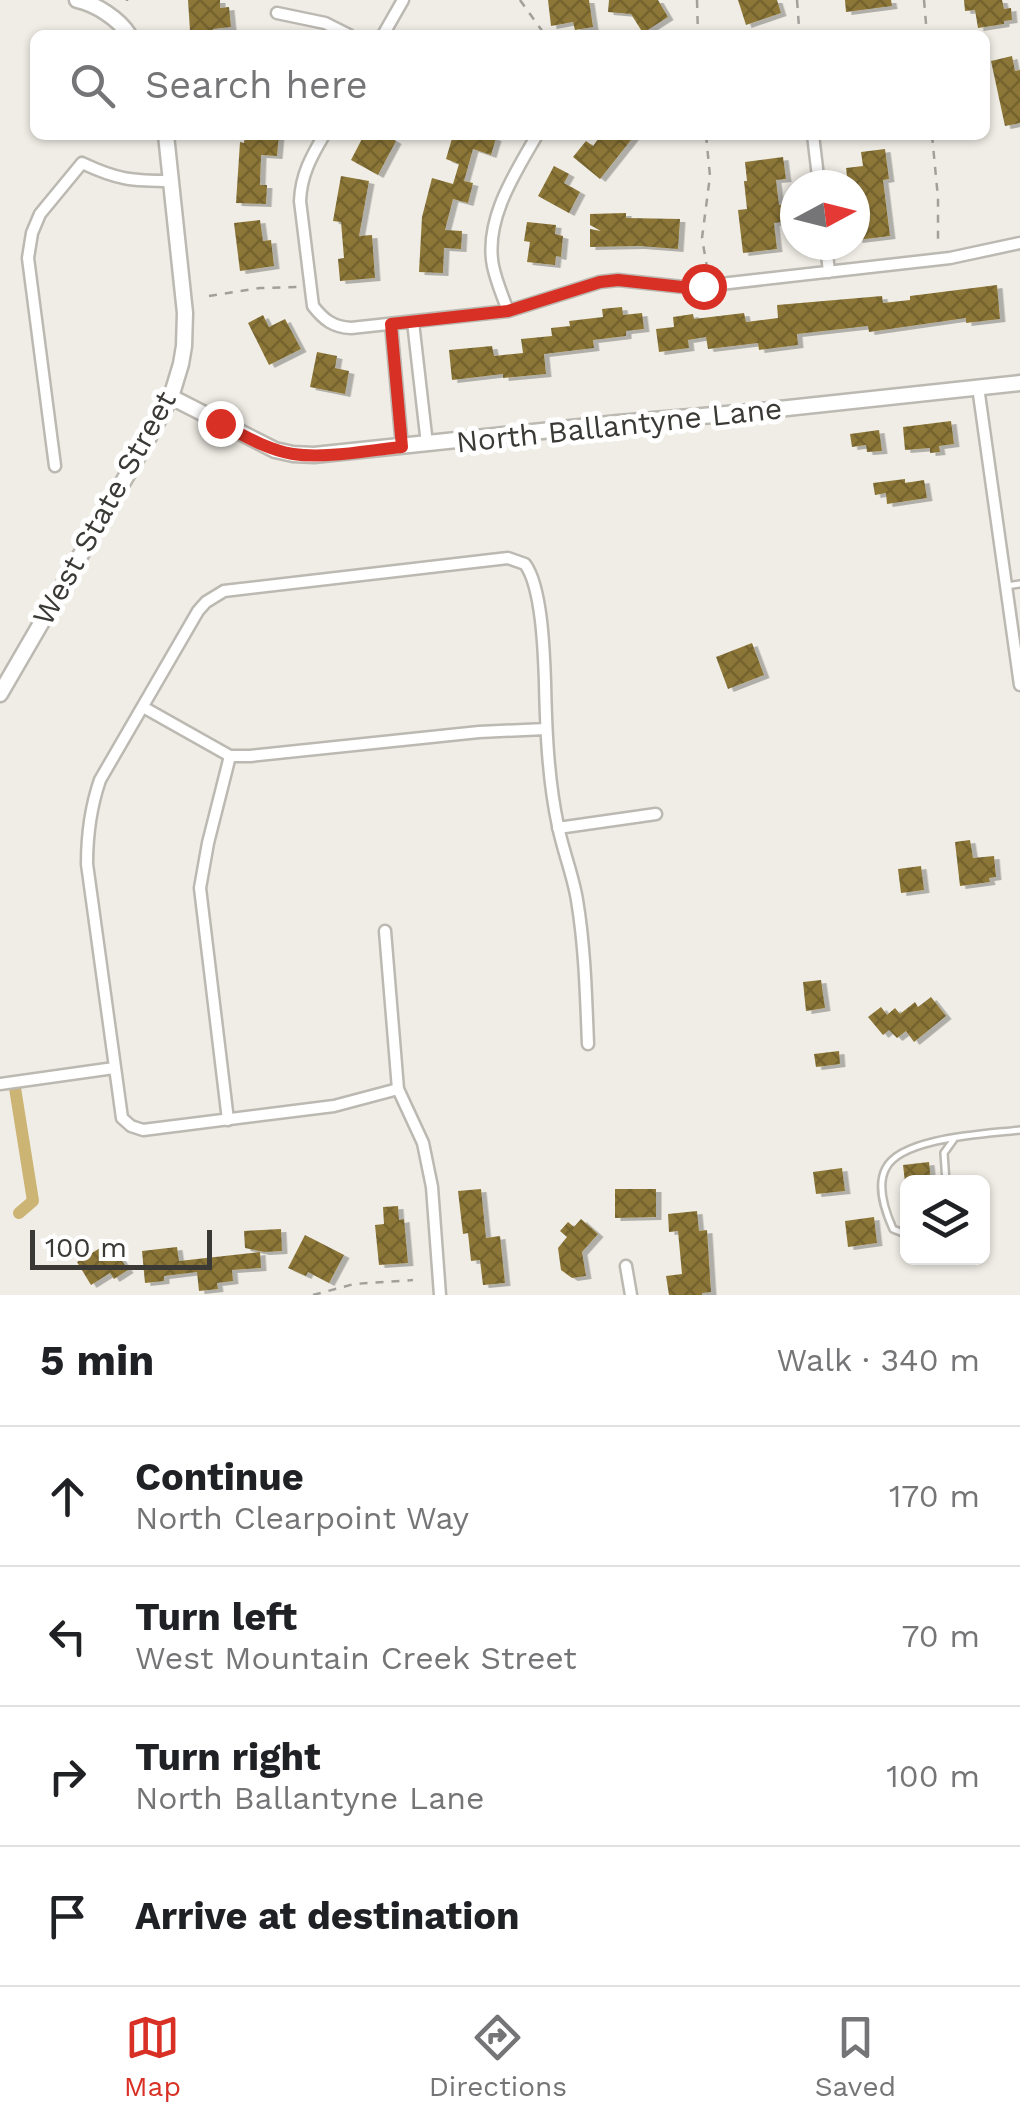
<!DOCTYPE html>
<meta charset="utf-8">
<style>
:root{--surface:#fff;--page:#f6f6f6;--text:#202124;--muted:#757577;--line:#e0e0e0;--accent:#d93025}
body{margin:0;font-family:"Work Sans",sans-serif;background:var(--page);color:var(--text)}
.controls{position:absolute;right:30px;bottom:30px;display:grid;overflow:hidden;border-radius:15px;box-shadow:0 2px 8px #0004}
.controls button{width:90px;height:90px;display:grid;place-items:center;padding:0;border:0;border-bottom:2px solid var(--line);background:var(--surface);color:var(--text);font:50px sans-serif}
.compass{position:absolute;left:780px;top:170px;width:90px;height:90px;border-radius:50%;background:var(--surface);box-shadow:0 2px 8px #0004;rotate:83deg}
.scale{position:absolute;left:30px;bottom:25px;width:182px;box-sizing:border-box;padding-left:10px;border:5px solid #3a3936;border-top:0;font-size:28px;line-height:35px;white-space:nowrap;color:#3a3936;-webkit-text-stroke:8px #fff;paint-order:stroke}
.stop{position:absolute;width:30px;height:30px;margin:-22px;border:8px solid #d93025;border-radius:50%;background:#fff}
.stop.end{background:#d93025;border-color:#fff;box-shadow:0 2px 10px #0008}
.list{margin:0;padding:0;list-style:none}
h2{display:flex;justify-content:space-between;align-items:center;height:130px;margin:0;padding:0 40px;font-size:42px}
h2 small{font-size:32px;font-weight:400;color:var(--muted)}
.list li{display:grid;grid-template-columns:65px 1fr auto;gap:30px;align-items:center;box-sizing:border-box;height:140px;padding:0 40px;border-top:2px solid var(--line)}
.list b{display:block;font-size:38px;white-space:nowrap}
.list p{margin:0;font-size:32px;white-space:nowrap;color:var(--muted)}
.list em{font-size:32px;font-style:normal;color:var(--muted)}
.icon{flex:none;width:55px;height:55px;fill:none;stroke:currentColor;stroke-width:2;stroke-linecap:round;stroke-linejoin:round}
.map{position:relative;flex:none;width:1020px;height:1295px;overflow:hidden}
.search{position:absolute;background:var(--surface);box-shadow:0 2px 8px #0004;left:30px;right:30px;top:30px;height:110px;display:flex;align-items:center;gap:25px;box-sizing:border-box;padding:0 35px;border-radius:15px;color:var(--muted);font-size:38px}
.sheet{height:690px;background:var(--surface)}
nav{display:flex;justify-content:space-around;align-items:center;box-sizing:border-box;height:140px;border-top:2px solid var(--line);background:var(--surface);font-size:28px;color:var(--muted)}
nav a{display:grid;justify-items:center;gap:5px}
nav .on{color:var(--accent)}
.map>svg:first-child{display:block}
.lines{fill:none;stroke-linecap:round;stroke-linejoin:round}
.canal{stroke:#cbb474;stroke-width:12}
.building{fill:url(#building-cross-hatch);filter:url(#shadow)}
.lane-casing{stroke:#bbb9b1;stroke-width:10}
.street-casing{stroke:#bbb9b1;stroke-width:15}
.secondary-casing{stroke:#bbb9b1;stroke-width:19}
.path{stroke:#a2a09b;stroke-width:2.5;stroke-dasharray:8 8;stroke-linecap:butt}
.lane{stroke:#fff;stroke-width:5}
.street{stroke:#fff;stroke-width:10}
.secondary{stroke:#fff;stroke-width:14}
.route{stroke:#d93025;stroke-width:12}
.labels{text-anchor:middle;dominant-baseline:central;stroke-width:10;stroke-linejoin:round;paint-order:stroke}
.street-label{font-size:30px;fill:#3a3936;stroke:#fff}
</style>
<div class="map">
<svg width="1020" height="1295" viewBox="0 0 1020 1295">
<defs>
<pattern id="building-cross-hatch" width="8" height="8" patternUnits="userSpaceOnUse" patternTransform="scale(2.5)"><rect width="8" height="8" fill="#8d7737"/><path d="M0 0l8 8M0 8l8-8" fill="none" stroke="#74632f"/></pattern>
<filter id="shadow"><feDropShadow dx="5.5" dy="3" stdDeviation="0" flood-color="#0004"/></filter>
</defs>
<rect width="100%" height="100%" fill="#f0ede6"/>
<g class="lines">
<path class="canal" d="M15,1088l18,113 -14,12"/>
</g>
<path class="building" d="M188,0h32v8l9,-1 2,20 -18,2 1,6h-13l-1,-5 -10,1z
M548,0h41l4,27 -18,3 -2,-8 -22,4z
M609,0h49l10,17 -25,16 -12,-19 -23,-2z
M738,0h39l4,13 -35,12z
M845,0h46l1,6 -46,6z
M964,0h38l2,9 7,-1 1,12 -8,1v3l-26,4 -3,-18 -10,1z
M1012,56l3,15 5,-1v53l-15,3 -14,-65z
M245,135h34l-2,21 -16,-1 -1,30h7l-1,19 -30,-1 4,-61 4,1z
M364,135h22l10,6 -18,34 -27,-15z
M453,135h33l10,3 -5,17 -18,-6 -9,32 9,2 -5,20 -15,-4 -8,31 17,1 -1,18 -17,-1 -1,25 -24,-1 3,-55 10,-39 21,6 6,-20 -13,-5z
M601,135h34l-35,44 -27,-22 13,-16 7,5z
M885,149l4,30 -6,1 7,56 -33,4 -2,-57 -7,1 -2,-16 17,-2 -2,-14z
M783,157l3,22 -10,1 3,25 11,-1 2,17 -18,2 3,26 -34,4 -5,-43 9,-1 -3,-28h3l-2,-19z
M554,166l15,8 -5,9 16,9 -11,21 -31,-17z
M341,176l28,5 -10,55 13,-1 3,43 -35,3 -2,-22 6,-1 -3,-36 -8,-1z
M626,213v5l54,1 -2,30 -39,-3 -49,1v-18l11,2 -11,-6v-11z
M260,220l3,21 8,-1 3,26 -34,5 -6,-48z
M527,222l29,3 -1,9 8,2 -2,21 -5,-1 -1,9 -28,-3 3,-20 -6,-1z
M997,285l3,34 -34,4v-5l-97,14 -1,-6 -71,8 1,11 -39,5 -1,-7 -50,6 -2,-12 -18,3 1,8 -30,4 -3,-23 18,-2 -1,-10 20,-3 1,5 50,-6 2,9 32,-4 -1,-13 105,-9 1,7 27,-3v-4z
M622,307l1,8 19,-2 2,16 -18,2v5l-33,4 1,8 -50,6 2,20 -43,4v-4l-51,6 -3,-30 43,-4 2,10 29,-3 -2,-14 31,-3 -1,-8 19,-2 -1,-5 34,-4 -1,-8z
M263,315l6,12 16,-8 16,30 -32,16 -21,-42z
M317,352l20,4 -2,12 14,3 -4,23 -35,-7z
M951,421l3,23 -15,2 1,6 -10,1v-5l-25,2 -2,-23z
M879,430l3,21 -15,1 -1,-7 -14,2 -2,-13z
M905,479v4l19,-3 3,18 -40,6 -1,-11 -11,2 -2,-12z
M752,643l12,32 -36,14 -12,-32z
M970,840l3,18 21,-2 2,21 -7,1 1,4 -30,4 -5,-44z
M921,866l3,24 -23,3 -3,-24z
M821,980l4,28 -19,3 -3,-29z
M931,997l15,19 -32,26 -8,-11 -9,7 -8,-8 -6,5 -15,-18 13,-10 6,8 8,-7 5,6 15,-12 3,5z
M839,1051l1,13 -24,3 -2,-13z
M929,1162l2,20h-26l-2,-17z
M842,1168l3,23 -29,3 -3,-22z
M481,1189l5,49 14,-2 5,47 -22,2 -3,-25 -9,1 -3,-28 -5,1 -5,-43z
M615,1189h41v28l-41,1z
M398,1206l1,14 5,-1 4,44 -29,2 -4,-40 9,-1 -1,-17z
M697,1211l2,20 8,-1 4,62 -9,1v2h-33l-3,-19 16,-2 -4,-43 -9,1 -1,-18z
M874,1217l3,26 -29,4 -3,-26z
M581,1219l17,15 -16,18 4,24 -14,2 -11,-8 -3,-22 9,-11 -7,-6 8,-9 6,5z
M281,1229l1,22 -18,1 -19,-4 -1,-17z
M305,1235l39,20 -15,28 -21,-11 -2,4 -18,-8z
M110,1242l18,28 -14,9 -4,-6 -19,12 -14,-23z
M177,1247l2,14 81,-9 1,16 -29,2 1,11 -16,2 1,6 -19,2 -2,-19 -33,4v5l-19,2 -3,-32z"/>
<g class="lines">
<g class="lane-casing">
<path id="lane" d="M1006,586l14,-2
M946,1182l-2,-29 10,-14
M908,1235l-15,-6c-8,-18 -17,-43 -7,-61 16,-31 102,-34 134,-38"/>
</g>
<g class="street-casing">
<path id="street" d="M277,13l48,10 24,12
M383,35l20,-35
M324,135c-13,22 -23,40 -24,66l13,105c11,14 20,21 38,22l157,-17 92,-29 18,-2 65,7 20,-1 247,-28 70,-15
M813,135l6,50
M826,245l3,27
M508,311c-5,-14 -12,-30 -15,-45 -9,-46 22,-93 44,-131
M413,322l14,122
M391,324l11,123
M978,387l42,298
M55,466l-27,-208 4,-25 8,-19 42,-51c36,17 50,18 89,18
M143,707l87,49h20l229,-24 67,-3
M558,828l98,-14
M385,931l13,158 25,54 9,44 8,108
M0,1084l114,-16
M398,1089l-64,17 -191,24 -12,-4 -9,-8 -35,-254c0,-30 3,-55 13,-84l98,-169 8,-9 18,-11 284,-33 17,6c17,23 19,89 20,118 1,48 3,97 13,144 5,25 15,49 19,74 8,48 9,96 11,144
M228,1120l-28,-232 8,-45 22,-87
M626,1266l5,29"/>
</g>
<g class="secondary-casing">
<path id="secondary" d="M77,0c19,4 42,19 52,35
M171,397l104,53 18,4 21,1 304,-32 132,-11 270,-29
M0,694l145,-250 26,-47 10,-33 3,-18 1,-33 -19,-178"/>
</g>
<path class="path" d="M520,0l25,35
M697,0l1,35
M797,0l2,27
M924,0l3,35
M127,1v-1
M706,135l4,41 -8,62 5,29
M932,135l6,63v43
M209,296l51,-8 38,-1
M313,1295l41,-11 59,-4"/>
<use href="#lane" class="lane"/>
<use href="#street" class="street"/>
<use href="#secondary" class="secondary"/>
</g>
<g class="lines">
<path class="route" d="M220,423c23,12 47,27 73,31 33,5 76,-4 109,-7l-11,-123 117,-13 92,-29 18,-2 64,7 21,-1"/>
</g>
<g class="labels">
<g class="street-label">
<text transform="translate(619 425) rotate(-6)">North Ballantyne Lane</text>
<text transform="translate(104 508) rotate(-61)">West State Street</text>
</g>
</g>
</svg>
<div class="controls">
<button><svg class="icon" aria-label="layers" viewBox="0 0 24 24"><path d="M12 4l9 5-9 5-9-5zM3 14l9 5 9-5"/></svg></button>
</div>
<svg class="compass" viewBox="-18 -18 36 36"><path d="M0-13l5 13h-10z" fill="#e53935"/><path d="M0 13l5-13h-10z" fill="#757577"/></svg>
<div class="scale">100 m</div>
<div class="stop" style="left:703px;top:286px"></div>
<div class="stop end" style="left:220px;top:423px"></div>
<div class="search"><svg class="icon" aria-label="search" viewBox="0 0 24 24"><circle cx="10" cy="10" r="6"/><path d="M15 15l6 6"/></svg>Search here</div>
</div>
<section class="sheet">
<h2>5 min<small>Walk · 340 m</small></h2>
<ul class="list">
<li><svg class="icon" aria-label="ahead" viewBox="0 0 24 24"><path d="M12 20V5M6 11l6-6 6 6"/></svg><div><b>Continue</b><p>North Clearpoint Way</p></div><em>170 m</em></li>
<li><svg class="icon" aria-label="left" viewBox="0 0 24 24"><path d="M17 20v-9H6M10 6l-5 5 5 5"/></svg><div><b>Turn left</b><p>West Mountain Creek Street</p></div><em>70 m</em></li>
<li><svg class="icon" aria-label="right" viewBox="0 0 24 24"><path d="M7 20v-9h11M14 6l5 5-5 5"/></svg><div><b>Turn right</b><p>North Ballantyne Lane</p></div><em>100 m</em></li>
<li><svg class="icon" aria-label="arrive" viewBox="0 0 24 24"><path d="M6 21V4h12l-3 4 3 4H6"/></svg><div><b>Arrive at destination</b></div></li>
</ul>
</section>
<nav>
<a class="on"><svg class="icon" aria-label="map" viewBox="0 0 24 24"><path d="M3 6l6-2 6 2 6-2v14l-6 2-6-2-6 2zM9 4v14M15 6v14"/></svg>Map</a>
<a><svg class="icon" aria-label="directions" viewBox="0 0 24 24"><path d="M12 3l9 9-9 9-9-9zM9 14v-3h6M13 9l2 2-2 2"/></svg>Directions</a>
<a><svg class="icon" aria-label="saved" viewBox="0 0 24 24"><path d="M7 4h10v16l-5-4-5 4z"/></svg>Saved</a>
</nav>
